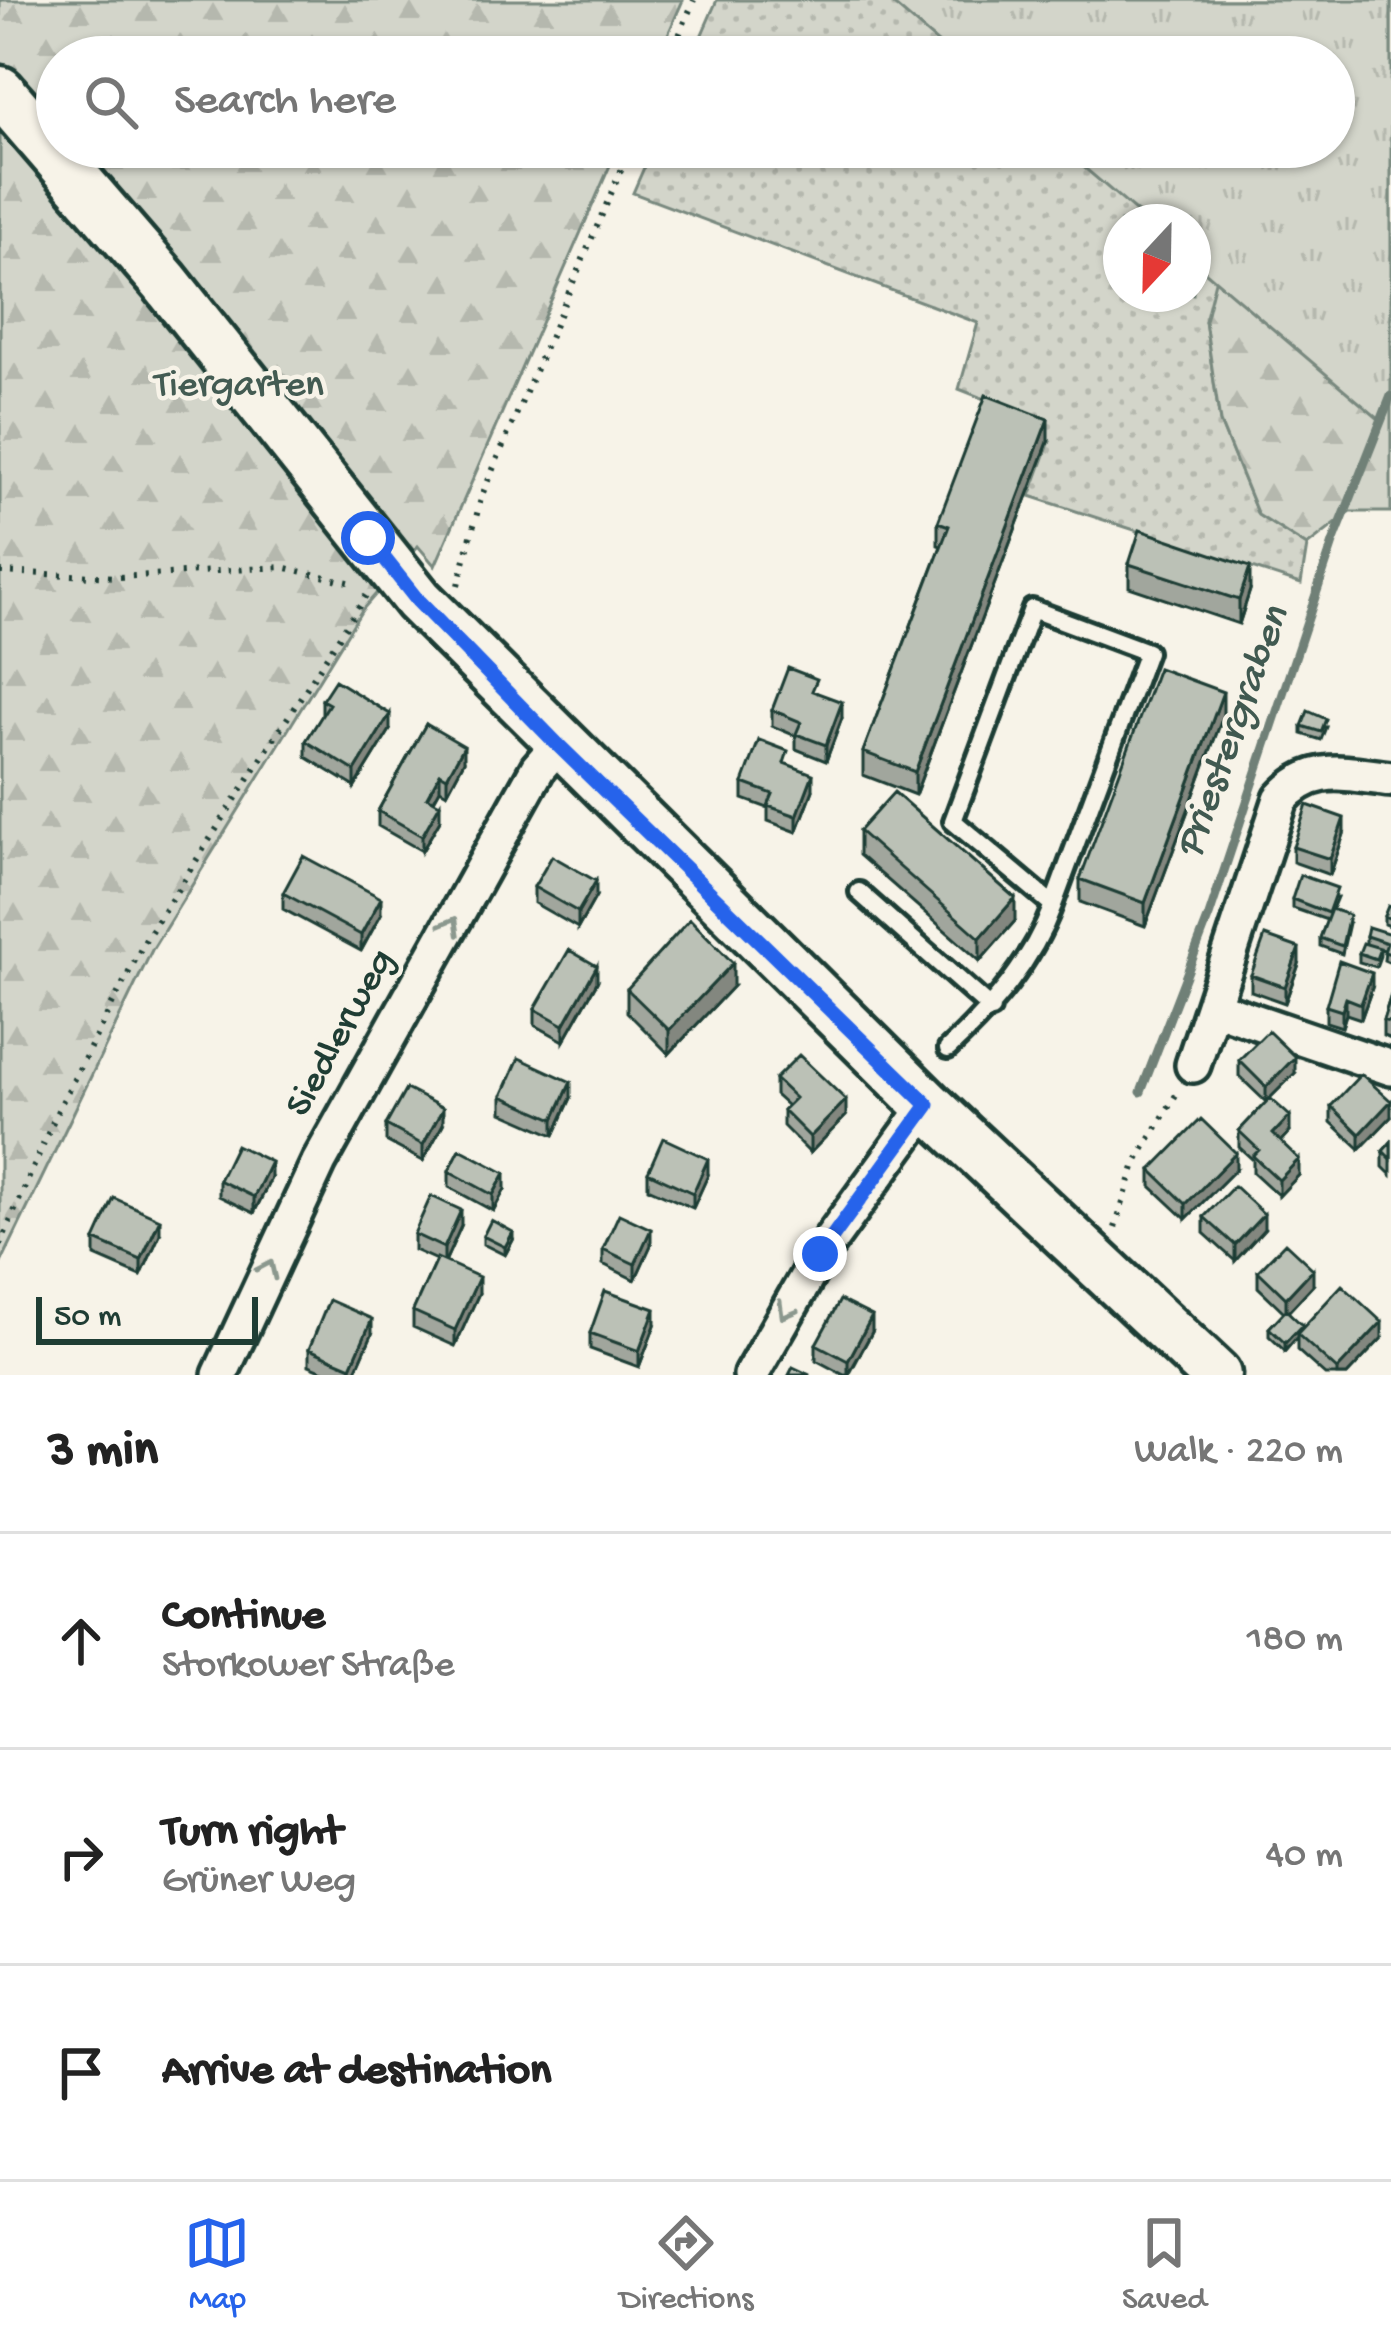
<!DOCTYPE html>
<meta charset="utf-8">
<style>
:root{--surface:#fff;--page:#f2f2f2;--text:#222;--muted:#767676;--line:#e0e0e0;--accent:#2563eb}
body{margin:0;font-family:"Gochi Hand",sans-serif;background:var(--page);color:var(--text)}
.compass{position:absolute;left:1103px;top:204px;width:108px;height:108px;border-radius:50%;background:var(--surface);box-shadow:0 3px 9px #0004;rotate:202deg}
.scale{position:absolute;left:36px;bottom:30px;width:222px;box-sizing:border-box;padding-left:12px;border:6px solid #1f3d34;border-top:0;font-size:33px;line-height:42px;white-space:nowrap;color:#1f3d34;-webkit-text-stroke:9px #f7f3e8;paint-order:stroke}
.stop{position:absolute;width:36px;height:36px;margin:-27px;border:9px solid #2563eb;border-radius:50%;background:#fff}
.stop.end{background:#2563eb;border-color:#fff;box-shadow:0 3px 12px #0008}
.list{margin:0;padding:0;list-style:none}
h2{display:flex;justify-content:space-between;align-items:center;height:156px;margin:0;padding:0 48px;font-size:51px}
h2 small{font-size:39px;font-weight:400;color:var(--muted)}
.list li{display:grid;grid-template-columns:78px 1fr auto;gap:36px;align-items:center;box-sizing:border-box;height:216px;padding:0 48px;border-top:3px solid var(--line)}
.list b{display:block;font-size:45px;white-space:nowrap}
.list p{margin:0;font-size:39px;white-space:nowrap;color:var(--muted)}
.list em{font-size:39px;font-style:normal;color:var(--muted)}
.icon{flex:none;width:66px;height:66px;fill:none;stroke:currentColor;stroke-width:2;stroke-linecap:round;stroke-linejoin:round}
.map{position:relative;flex:none;width:1391px;height:1375px;overflow:hidden}
.search{position:absolute;background:var(--surface);box-shadow:0 3px 9px #0004;left:36px;right:36px;top:36px;height:132px;display:flex;align-items:center;gap:30px;box-sizing:border-box;padding:0 42px;border-radius:66px;color:var(--muted);font-size:45px}
.sheet{height:804px;background:var(--surface)}
nav{display:flex;justify-content:space-around;align-items:center;box-sizing:border-box;height:168px;border-top:3px solid var(--line);background:var(--surface);font-size:33px;color:var(--muted)}
nav a{display:grid;justify-items:center;gap:6px}
nav .on{color:var(--accent)}
.map>svg:first-child{display:block}
.grass{fill:url(#grass-dots);stroke:#79897f;stroke-width:3;fill-rule:evenodd}
.forest{fill:url(#forest-firs);stroke:#79897f;stroke-width:3}
.park{fill:url(#park-tufts);stroke:#79897f;stroke-width:3}
.lines{fill:none;stroke-linecap:round;stroke-linejoin:round}
.stream{stroke:#6f8077;stroke-width:9}
.service-casing{stroke:#1f3d34;stroke-width:26}
.minor-casing{stroke:#1f3d34;stroke-width:42}
.secondary-casing{stroke:#1f3d34;stroke-width:57}
.path{stroke:#1f3d34;stroke-width:6;stroke-dasharray:3 9;stroke-linecap:butt}
.service{stroke:#f7f3e8;stroke-width:16}
.minor{stroke:#f7f3e8;stroke-width:33}
.secondary{stroke:#f7f3e8;stroke-width:48}
.wall{fill:#a1a69d;stroke:#1f3d34;stroke-width:3}
.shaded-wall{fill:#83877f;stroke:#1f3d34;stroke-width:3}
.building{fill:#bbc1b6;stroke:#1f3d34;stroke-width:3}
.oneway{stroke:#8b988e}
.route{stroke:#2563eb;stroke-width:15}
.labels{text-anchor:middle;dominant-baseline:central;stroke-width:9;stroke-linejoin:round;paint-order:stroke}
.park-label{font-size:39px;fill:#435b52;stroke:#f7f3e8}
.street-label{font-size:39px;fill:#1f3d34;stroke:#f7f3e8}
.water-label{font-size:42px;font-style:italic;fill:#405950;stroke:#f7f3e8}
</style>
<div class="map">
<svg width="1391" height="1375" viewBox="0 0 1391 1375">
<defs>
<pattern id="grass-dots" width="8" height="8" patternUnits="userSpaceOnUse" patternTransform="scale(3)"><rect width="8" height="8" fill="#d3d5ca"/><path d="M2 2h.1M6 6h.1" fill="none" stroke="#b5b8ae" stroke-width="1.8" stroke-linecap="round"/></pattern>
<pattern id="forest-firs" width="22" height="20" patternUnits="userSpaceOnUse" patternTransform="scale(3)"><rect width="22" height="20" fill="#d3d5ca"/><path d="M5 1l3.5 6h-7zM16 11l3.5 6h-7z" fill="#b5b8ae"/></pattern>
<pattern id="park-tufts" width="24" height="20" patternUnits="userSpaceOnUse" patternTransform="scale(3)"><rect width="24" height="20" fill="#d3d5ca"/><path d="M3 7l-1-3M5 7V3M7 7l1-3M15 17l-1-3M17 17v-4M19 17l1-3" fill="none" stroke="#b5b8ae"/></pattern>
</defs>
<rect width="100%" height="100%" fill="#f7f3e8"/>
<filter id="ink" filterUnits="userSpaceOnUse"><feTurbulence type="fractalNoise" baseFrequency=".00833" numOctaves="2"/><feDisplacementMap in="SourceGraphic" scale="24" xChannelSelector="R" yChannelSelector="G"/><feConvolveMatrix kernelMatrix="1 2 1 2 8 2 1 2 1" color-interpolation-filters="sRGB"/></filter>
<g filter="url(#ink)">
<path class="grass" d="M717,0h551l7,57h-583z
M653,147h636l-84,174 15,101 38,93 49,31 -6,38 -271,-88 20,-55 -68,-24 5,-17 -28,-11 19,-66 -345,-130zM1121,222h72v72h-72z"/>
<path class="forest" d="M0,0h683l-25,57h-601v90h561l-183,419 -17,-20 -56,64 -210,340 -152,315z
M1391,0v512h-40l-44,34 -49,-31 -38,-93 -15,-101 19,-76 110,-98v-90z"/>
<path class="park" d="M888,0h503v406l-11,14 -187,-159v-39h-45l-88,-75h274v-90h-380z"/>
<g class="lines">
<path class="stream" d="M1141,1092l68,-176 124,-373 58,-147"/>
<g class="service-casing">
<path id="service" d="M859,892l132,117
M948,1049c44,-41 84,-87 105,-144l94,-253 -115,-43 -79,212 100,84"/>
</g>
<g class="minor-casing">
<path id="minor" d="M1216,1008l175,60
M1193,1065l88,-266c33,-37 65,-25 110,-20
M220,1375l99,-213 219,-394 20,-23
M751,1375l69,-121 108,-149"/>
</g>
<g class="secondary-casing">
<path id="secondary" d="M0,91l165,191 253,318 510,505 288,270"/>
</g>
<path class="path" d="M670,57l24,-57
M0,572l119,5 163,-10 75,17
M458,585l24,-90 149,-348
M1115,1228l20,-64 45,-76
M0,1245l58,-135 88,-171 222,-347"/>
<use href="#service" class="service"/>
<use href="#minor" class="minor"/>
<use href="#secondary" class="secondary"/>
</g>
<path class="wall" d="M1048,442l-133,353 -52,-20v-23l78,-206 -3,-1v-23z
M1129,564l121,26 -11,34 -110,-37z
M817,693l25,25 -16,43 -30,-12v-13l-24,-10v-16z
M322,700l68,30 -35,57 -49,-30v-16l16,-25z
M1223,716l-78,210 -65,-24v-23z
M426,724l38,37 -17,32 -7,-4 -7,12 7,19 -18,31 -44,-25v-15z
M1302,726l24,1 -5,13 -19,-6z
M788,765l25,25 -16,42 -29,-11v-13l-25,-9v-16z
M859,831l156,90 -35,40 -121,-106z
M1344,834l-14,41 -37,-13v-15z
M534,887l62,9 -18,32 -44,-25z
M283,893l98,21 -20,37 -78,-42z
M1337,897l-5,12 17,14 -7,31 -22,-8v-8l7,-18 -35,-12v-9z
M1391,907v20l-7,-3v-8z
M1391,934v29l-7,-3 1,-10 -5,-1v7l-4,11 -17,-5v-9l7,-9v-8z
M1299,964l-14,39 -34,-12v-16z
M597,982l-33,59 -29,-16v-16z
M733,986l-64,68 -42,-42v-23z
M1372,988l-11,31 -15,-5 -4,13 -16,-5v-16z
M1391,995v44l-8,-3v-16z
M1239,1060l56,13 -25,25 20,34 -9,10 18,33 -20,21 -26,-24v-12l-14,-13v-16l27,-29 -27,-26z
M775,1079l71,37 -36,37 -27,-27v-16l4,-4 -12,-11z
M502,1096l69,2 -17,37 -52,-23z
M1331,1106l60,11 -31,32 -29,-27z
M443,1124l-20,37 -37,-20v-16z
M1391,1142v33l-8,-8v-16z
M1236,1169l-50,50 -35,-33v-16z
M449,1171l56,18 -12,22 -44,-24z
M648,1172l60,3 -15,33 -45,-20z
M271,1178l-17,35 -35,-17v-16z
M1204,1217l60,12 -29,32 -31,-28z
M461,1226l-16,36 34,31 -24,53 -42,-19v-16l23,-51 -22,-10v-16z
M160,1234l-19,42 -46,-20v-16z
M483,1236l30,4 -8,15 -22,-11z
M651,1245l-16,35 -32,-16v-15z
M1258,1271l55,14 -25,27 14,17 80,9 -35,37h-22l-28,-25v-13l-12,14 -16,-15v-8l15,-16 -26,-25z
M655,1325l-16,42 -49,-18v-16z
M872,1332l-23,43h-5l-28,-15v-16z
M372,1334l-18,41h-21l-24,-10v-16z"/>
<path class="shaded-wall" d="M1048,419v23l-133,353v-23z
M1250,567v23l-11,34v-24z
M1223,692v24l-78,210v-23z
M842,702v16l-16,43v-16z
M390,714v16l-35,57v-16z
M464,746v15l-17,32v-16z
M440,773v16l-13,24v-16z
M813,774v16l-16,42v-16z
M440,804v16l-18,31v-15z
M1344,818v16l-14,41v-16z
M596,881v15l-18,32v-16z
M381,898v16l-20,37v-16z
M1015,898v23l-35,40v-23z
M1299,948v16l-14,39v-16z
M733,963v23l-64,68v-24z
M597,966v16l-33,59v-16z
M1372,973v15l-11,31v-15z
M1346,998v16l-4,13v-16z
M1295,1057v16l-29,29v-15z
M571,1082v16l-17,37v-16z
M846,1100v16l-36,37v-16z
M1391,1101v16l-31,32v-15z
M443,1108v16l-20,37v-16z
M1290,1116v16l-17,18v-16z
M1236,1153v16l-50,50v-15z
M708,1159v16l-15,33v-15z
M1299,1159v16l-20,21v-16z
M271,1162v16l-17,35v-16z
M505,1173v16l-12,22v-16z
M461,1210v16l-17,38v-16z
M1264,1214v15l-29,32v-16z
M160,1219v15l-19,42v-16z
M651,1229v16l-16,35v-16z
M513,1232v8l-8,15v-8z
M1313,1269v16l-27,29v-16z
M479,1277v16l-24,53v-16z
M655,1309v16l-16,42v-16z
M872,1316v16l-24,43v-14z
M372,1319v15l-18,41h-3v-8z
M1382,1322v16l-35,37h-10v-5z
M1302,1325v8l-5,1v3l-12,14v-8z"/>
<path class="building" d="M986,395l62,24 -133,353 -52,-20 86,-226 -11,-4z
M1140,530l110,37 -11,33 -110,-36z
M788,668l29,11 -5,12 30,11 -16,43 -30,-11 5,-12 -29,-12z
M1158,668l65,24 -78,211 -65,-24z
M335,680l55,34 -35,57 -49,-30 23,-37 -7,-4z
M1308,711l18,8 -5,13 -19,-6z
M426,724l38,22 -17,31 -7,-4 -13,24 13,7 -18,32 -44,-25z
M759,740l29,11 -4,12 29,11 -16,42 -29,-10 5,-12 -30,-11z
M894,792l121,106 -35,40 -121,-107z
M1307,805l37,13 -14,41 -37,-12z
M303,856l78,42 -20,37 -78,-42z
M552,856l44,25 -18,31 -44,-25z
M1300,875l37,13 -9,25 -36,-14z
M1388,906l3,1v12l-7,-3z
M1331,909l18,6 -7,31 -22,-8z
M690,919l43,44 -64,67 -42,-41z
M1368,927l23,7v20l-7,-2 3,-9 -21,-7z
M1265,936l34,12 -14,39 -34,-12z
M1363,943l17,5 -4,11 -17,-6z
M569,950l28,16 -33,59 -29,-16z
M1339,961l33,12 -11,31 -15,-6 -4,13 -16,-5z
M1391,995v28l-8,-3z
M1268,1031l27,26 -29,30 -27,-27z
M799,1055l47,45 -36,37 -27,-27 12,-12 -20,-19z
M519,1058l52,24 -17,37 -52,-23z
M1361,1074l30,27 -31,33 -29,-28z
M406,1089l37,19 -20,37 -37,-20z
M1270,1098l20,18 -17,18 26,25 -20,21 -26,-24 6,-6 -20,-19z
M1201,1119l35,34 -50,51 -35,-34z
M663,1138l45,21 -15,34 -45,-21z
M1391,1142v17l-8,-8z
M236,1145l35,17 -17,35 -35,-17z
M460,1149l45,24 -12,22 -44,-24z
M1234,1186l30,28 -29,31 -31,-28z
M431,1196l30,14 -17,38 -30,-14z
M114,1198l46,21 -19,41 -46,-20z
M619,1214l32,15 -16,35 -32,-15z
M491,1220l22,12 -8,15 -22,-11z
M1285,1243l28,26 -27,29 -28,-27z
M437,1258l42,19 -24,53 -42,-19z
M1342,1285l40,37 -45,48 -40,-36z
M605,1291l50,18 -16,42 -49,-18z
M329,1300l43,19 -21,48 -42,-18z
M840,1300l32,16 -24,45 -32,-17z
M1286,1310l16,15 -17,18 -16,-15z
M793,1367l17,8h-21z"/>
<defs><path id="oneway-chevron" d="M-2-3.5L2.5 0L-2 3.5" fill="none" stroke-width="1.6" stroke-linecap="round" stroke-linejoin="round" transform="scale(3)"/></defs>
<g class="oneway">
<use href="#oneway-chevron" transform="translate(452 925) rotate(-61)"/>
<use href="#oneway-chevron" transform="translate(268 1269) rotate(-65)"/>
<use href="#oneway-chevron" transform="translate(786 1311) rotate(120)"/>
</g>
</g>
<g class="lines" filter="url(#ink)">
<path class="route" d="M368,538l50,63 140,144 370,360 -108,149"/>
</g>
<g class="labels">
<g class="park-label">
<text x="239" y="387">Tiergarten</text>
</g>
<g class="street-label">
<text transform="translate(342 1034) rotate(-61)">Siedlerweg</text>
</g>
<g class="water-label">
<text transform="translate(1235 733) rotate(-70)">Priestergraben</text>
</g>
</g>
</svg>
<svg class="compass" viewBox="-18 -18 36 36"><path d="M0-13l5 13h-10z" fill="#e53935"/><path d="M0 13l5-13h-10z" fill="#767676"/></svg>
<div class="scale">50 m</div>
<div class="stop" style="left:368px;top:538px"></div>
<div class="stop end" style="left:820px;top:1254px"></div>
<div class="search"><svg class="icon" aria-label="search" viewBox="0 0 24 24"><circle cx="10" cy="10" r="6"/><path d="M15 15l6 6"/></svg>Search here</div>
</div>
<section class="sheet">
<h2>3 min<small>Walk · 220 m</small></h2>
<ul class="list">
<li><svg class="icon" aria-label="ahead" viewBox="0 0 24 24"><path d="M12 20V5M6 11l6-6 6 6"/></svg><div><b>Continue</b><p>Storkower Straße</p></div><em>180 m</em></li>
<li><svg class="icon" aria-label="right" viewBox="0 0 24 24"><path d="M7 20v-9h11M14 6l5 5-5 5"/></svg><div><b>Turn right</b><p>Grüner Weg</p></div><em>40 m</em></li>
<li><svg class="icon" aria-label="arrive" viewBox="0 0 24 24"><path d="M6 21V4h12l-3 4 3 4H6"/></svg><div><b>Arrive at destination</b></div></li>
</ul>
</section>
<nav>
<a class="on"><svg class="icon" aria-label="map" viewBox="0 0 24 24"><path d="M3 6l6-2 6 2 6-2v14l-6 2-6-2-6 2zM9 4v14M15 6v14"/></svg>Map</a>
<a><svg class="icon" aria-label="directions" viewBox="0 0 24 24"><path d="M12 3l9 9-9 9-9-9zM9 14v-3h6M13 9l2 2-2 2"/></svg>Directions</a>
<a><svg class="icon" aria-label="saved" viewBox="0 0 24 24"><path d="M7 4h10v16l-5-4-5 4z"/></svg>Saved</a>
</nav>
